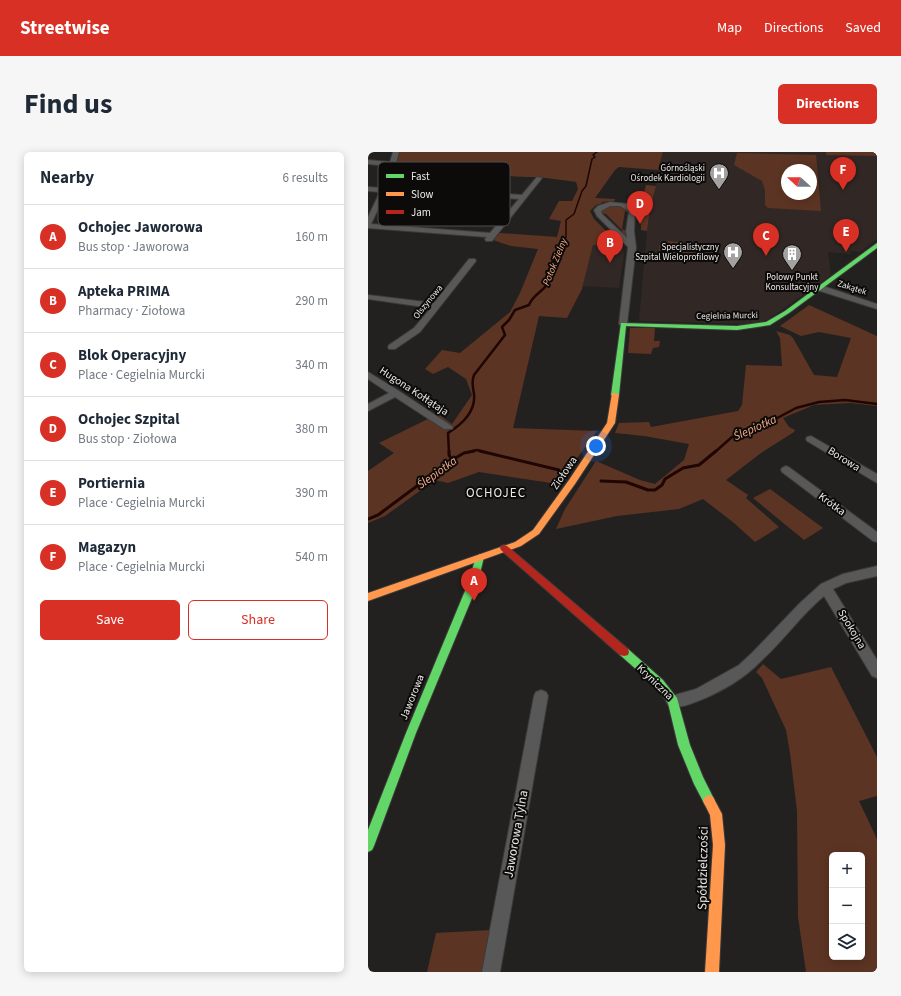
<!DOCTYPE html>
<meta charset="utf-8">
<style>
:root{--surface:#fff;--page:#f6f6f7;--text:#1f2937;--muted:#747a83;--line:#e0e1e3;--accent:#d93025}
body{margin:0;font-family:"Source Sans 3",sans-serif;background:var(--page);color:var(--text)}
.controls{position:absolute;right:12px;bottom:12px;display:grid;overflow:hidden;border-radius:6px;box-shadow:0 2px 10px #0003}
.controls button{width:36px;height:36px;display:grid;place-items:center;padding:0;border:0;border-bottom:1px solid var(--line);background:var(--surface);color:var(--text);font:20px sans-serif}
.compass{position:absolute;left:413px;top:12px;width:36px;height:36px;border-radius:50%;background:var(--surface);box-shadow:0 2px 10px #0003;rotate:291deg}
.you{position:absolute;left:228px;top:294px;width:14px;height:14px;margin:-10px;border:3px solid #fff;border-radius:50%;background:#1a73e8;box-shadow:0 0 0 6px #1a73e833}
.badge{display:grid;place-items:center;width:26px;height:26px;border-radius:50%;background:var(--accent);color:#fff;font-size:13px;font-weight:700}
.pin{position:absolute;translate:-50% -33px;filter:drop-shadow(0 1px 2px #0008)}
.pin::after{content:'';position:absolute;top:21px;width:14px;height:12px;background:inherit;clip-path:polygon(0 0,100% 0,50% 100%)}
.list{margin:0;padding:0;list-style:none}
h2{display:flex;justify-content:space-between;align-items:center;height:52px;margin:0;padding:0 16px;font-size:17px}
h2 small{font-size:13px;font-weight:400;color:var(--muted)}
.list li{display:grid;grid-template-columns:26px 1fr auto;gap:12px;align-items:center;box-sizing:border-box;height:64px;padding:0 16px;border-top:1px solid var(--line)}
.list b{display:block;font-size:15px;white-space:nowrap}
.list p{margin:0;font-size:13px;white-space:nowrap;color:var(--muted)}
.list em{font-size:13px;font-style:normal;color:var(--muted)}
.actions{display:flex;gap:8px;padding:12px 16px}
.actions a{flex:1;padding:9px 0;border:1px solid var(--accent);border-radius:6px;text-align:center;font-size:14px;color:var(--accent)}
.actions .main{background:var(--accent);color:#fff}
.icon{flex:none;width:22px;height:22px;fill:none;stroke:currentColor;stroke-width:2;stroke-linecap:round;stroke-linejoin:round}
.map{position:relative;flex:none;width:509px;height:820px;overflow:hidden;border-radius:6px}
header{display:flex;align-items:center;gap:24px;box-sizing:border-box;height:56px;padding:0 20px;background:var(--accent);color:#fff}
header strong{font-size:19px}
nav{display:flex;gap:22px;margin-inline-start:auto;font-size:14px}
.intro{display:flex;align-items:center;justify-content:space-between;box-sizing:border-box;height:96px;padding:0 24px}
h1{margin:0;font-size:28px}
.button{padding:10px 18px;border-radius:6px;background:var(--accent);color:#fff;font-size:14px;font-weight:700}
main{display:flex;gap:24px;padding:0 24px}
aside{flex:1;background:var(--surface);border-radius:6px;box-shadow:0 2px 10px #0003}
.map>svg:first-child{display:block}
.built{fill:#312825;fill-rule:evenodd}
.green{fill:#5c3423;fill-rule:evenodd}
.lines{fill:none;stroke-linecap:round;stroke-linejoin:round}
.stream-far2{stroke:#200603;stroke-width:1.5}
.stream-far1{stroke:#200603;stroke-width:2.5}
.stream{stroke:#200603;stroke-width:3}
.street-casing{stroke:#3c3b3a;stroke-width:2}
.fast-casing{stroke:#3c3b3a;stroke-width:2}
.slow-casing{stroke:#3c3b3a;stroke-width:2}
.jam-casing{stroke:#3c3b3a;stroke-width:2}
.street{fill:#595858;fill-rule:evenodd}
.fast{fill:#63d668;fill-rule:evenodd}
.slow{fill:#ff974d;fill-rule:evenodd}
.jam{fill:#b3261e;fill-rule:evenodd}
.labels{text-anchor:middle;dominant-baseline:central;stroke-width:4;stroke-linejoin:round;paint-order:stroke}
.far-poi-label{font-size:9px;fill:#eae8e7;stroke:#0c0b0a;text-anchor:end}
.far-street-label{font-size:9px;fill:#eae8e7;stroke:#0c0b0a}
.far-water-label{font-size:10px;font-style:italic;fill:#f8ab89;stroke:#0c0b0a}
.street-label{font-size:11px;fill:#eae8e7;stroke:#0c0b0a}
.water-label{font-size:12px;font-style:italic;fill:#f8ab89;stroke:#0c0b0a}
.quarter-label{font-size:13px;letter-spacing:1px;fill:#eae8e7;stroke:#0c0b0a}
.near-street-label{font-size:13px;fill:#eae8e7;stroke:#0c0b0a}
.key{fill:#0c0b0a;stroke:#4f4d4c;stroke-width:1}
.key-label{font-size:11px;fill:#eae8e7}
</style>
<header>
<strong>Streetwise</strong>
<nav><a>Map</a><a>Directions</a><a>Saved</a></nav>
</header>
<div class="intro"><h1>Find us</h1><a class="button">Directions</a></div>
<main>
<aside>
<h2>Nearby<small>6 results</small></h2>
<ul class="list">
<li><span class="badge">A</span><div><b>Ochojec Jaworowa</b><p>Bus stop · Jaworowa</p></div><em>160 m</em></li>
<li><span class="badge">B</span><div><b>Apteka PRIMA</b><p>Pharmacy · Ziołowa</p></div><em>290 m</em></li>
<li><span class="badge">C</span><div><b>Blok Operacyjny</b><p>Place · Cegielnia Murcki</p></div><em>340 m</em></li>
<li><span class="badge">D</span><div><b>Ochojec Szpital</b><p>Bus stop · Ziołowa</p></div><em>380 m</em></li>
<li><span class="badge">E</span><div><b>Portiernia</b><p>Place · Cegielnia Murcki</p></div><em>390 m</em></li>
<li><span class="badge">F</span><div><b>Magazyn</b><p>Place · Cegielnia Murcki</p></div><em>540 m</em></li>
</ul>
<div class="actions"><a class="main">Save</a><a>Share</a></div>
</aside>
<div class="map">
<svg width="509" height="820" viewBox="0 0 509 820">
<rect width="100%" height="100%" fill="#232120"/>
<path class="built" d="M295,0h214v87l-17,13 -9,-1v3l-23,-2 3,23 -52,37 -14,9 -10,3 -116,-3 8,-90 3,-22 9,-36 -1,-3zM419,18h24v24h-24z
M254,91l2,11 -5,34 -36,-2 10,-42z"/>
<path class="green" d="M30,0h265l-5,18 -39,-3 -4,3 -20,28 20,1 -1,2 -13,1 2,1 -7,2 -6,6 4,8 25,25 -26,1 -11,44 -15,29 -28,-2 -26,112 84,3 -39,53 -79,-12 -31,11 -13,-3 -50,36 -17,7v-52l26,-18 -15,-10 59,-29 14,10 20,-29 -6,-16 -18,-12 -15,7 -8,-5 17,-19 18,3 50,-41 10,-19 18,-44 -27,-3 -18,-6 7,-7 57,4 4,-16 -12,-2 10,-18h13l6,-12 -2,-7c-13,-2 -27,-4 -41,-5 -14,0 -26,0 -40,-5l-101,-9z
M458,0h51v4l-51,-1z
M369,1l79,2 5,56 -53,-3 -3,-3v-15l-3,-9 -28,-16zM419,18h24v24h-24z
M278,33l10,1 -6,23 -3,22 -6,-1v-27z
M242,54c7,0 16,-1 19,7l-4,-2 -3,18 5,2 -1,5 -7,-4 4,-1 -17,-17 -5,-1 -1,-2z
M300,89l18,2 12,16 -40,-3 2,-13 7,1z
M441,153l68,31v70l-27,-3 -36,2 -31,13 6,9 6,3 -1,2 -33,21 -35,27 22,15 -2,3 33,29 -24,15 -21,-19 -31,-24 -24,10 -62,7 -61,13 9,-20 31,-48 44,19 15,4 29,-24 5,-16 -45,-8 -29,-3 4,-10 30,-1 2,5 87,-16 4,-6 4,-40 36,1 -2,-28 -4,-7 14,4 3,3 21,37 23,2 14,-39 -32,-6 -18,4 -21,-10z
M262,176h25l-1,13h6l-1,6 -6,1 -2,6 -23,-1z
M402,337l53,39 -19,12 -51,-42z
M395,512l18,15 50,-12 46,90v39l-18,5 18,38v133h-71l-8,-55 -1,-106 -7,-58 -4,-23 -24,-52 -6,-6zM464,703h30v102h-30z
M123,778l-7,42h-57l9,-39z"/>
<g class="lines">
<path class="stream-far2" d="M180,130v-8l18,-37v-17l8,-6 8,-23 4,-5 6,-27 3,-2 -2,-2 4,-3"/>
<path class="stream-far1" d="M81,300l-1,-19c13,-8 28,-21 26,-39 -1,-7 -3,-12 0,-19l31,-40 -3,-8 7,-7 6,-10 14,-5c4,-11 16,-14 20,-24
M101,300l8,-2 7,2
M347,300l17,-15 9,-2 27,-12 28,-15 23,-6 26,-2 32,4"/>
<path class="stream" d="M81,299v4l3,5
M112,299l79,19
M233,329l25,1 22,8h7l7,-5 3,-6 18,-11 16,-3 17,-14
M0,367l10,-4 74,-55 12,-7 10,-2"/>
<g class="street-casing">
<path id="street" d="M25,0h6l-3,11 107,10 3,2 -3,2 -108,-11 -6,20 133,9 15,-18 5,1 -50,63h-6l-1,-2 2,-2 -119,-9v-11l12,-25 -12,-1v-4l14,1 7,-22 -21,-2v-4l22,2zM19,38l132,9 -29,34 -119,-9z
M242,50l18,2 7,7 -1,20 2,16 -9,77 -4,3 -4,-3 9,-77 -31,-31 -3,-6 4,-4zM242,54h10l9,5 -3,20 1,7 -25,-24 -1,-3z
M101,107h6l1,2 -56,71 -25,17h-6l-1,-2 1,-2 25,-17 17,-20 -63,-9v-4l66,8z
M449,134h6l54,18v5l-60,-19z
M0,220l31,19 54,36 -1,2h-8l-49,-32 -27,14v-7l21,-11 -21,-14z
M443,284l66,38v9l-70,-42 -1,-2 1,-2z
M418,314l4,2 87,64v10l-4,-1 -91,-69 -1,-2 1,-2z
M509,414v10l-31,7 -13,6 44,71v18l-5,-2 -48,-80c-23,19 -40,44 -62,64 -17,18 -41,32 -64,41 -10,4 -20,8 -30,4l-2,-4 2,-4 28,-8 43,-24 13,-12 48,-50 21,-19 22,-10z
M173,538l5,2 2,4 -48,276h-18l52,-276 2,-4z"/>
</g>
<g class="fast-casing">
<path id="fast" d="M509,91v5l-88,65 -19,12 -33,5 -111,-4 -7,69 -4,2 -4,-2 10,-72 116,3 29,-4 19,-11z
M112,402l4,3 -7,29 -61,147 -42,113 -2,4 -4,2v-22l38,-97 61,-147 9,-29z
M256,496l4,1 35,31 14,18 13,47 13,32 12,24 -2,4 -4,2 -4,-2 -11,-21 -16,-39 -10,-42 -13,-17 -35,-31 -1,-3 1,-3z"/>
</g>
<g class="slow-casing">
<path id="slow" d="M244,241h3l4,2 -4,28 -40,61 -36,50 -18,12 -153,55v-8l147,-51 18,-12 36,-50 38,-57z
M341,643l4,2 9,17 3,31 -6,127h-14l8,-127 -3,-30 -7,-14 2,-4z"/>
</g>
<g class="jam-casing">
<path id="jam" d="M136,393l3,1 121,103 1,3 -1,3 -4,1 -4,-1 -119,-105 -1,-2 1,-2z"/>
</g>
<use href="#street" class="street"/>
<use href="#fast" class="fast"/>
<use href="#slow" class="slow"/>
<use href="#jam" class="jam"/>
</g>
<defs>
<g id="hospital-pin" transform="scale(1)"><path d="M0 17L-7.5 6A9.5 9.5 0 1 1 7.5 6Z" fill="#a4a2a1" stroke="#0c0b0a"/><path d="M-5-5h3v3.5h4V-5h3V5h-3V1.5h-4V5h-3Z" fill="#fff"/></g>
<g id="building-pin" transform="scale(1)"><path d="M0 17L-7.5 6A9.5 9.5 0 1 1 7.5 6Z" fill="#a4a2a1" stroke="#0c0b0a"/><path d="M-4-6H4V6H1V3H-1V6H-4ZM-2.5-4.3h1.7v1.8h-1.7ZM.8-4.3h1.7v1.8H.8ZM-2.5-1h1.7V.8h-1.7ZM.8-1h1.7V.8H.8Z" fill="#fff"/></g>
</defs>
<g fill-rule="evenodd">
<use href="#hospital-pin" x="351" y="21"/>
<use href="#hospital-pin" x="365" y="100"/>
<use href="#building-pin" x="424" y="102"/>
</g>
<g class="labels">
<g class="far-poi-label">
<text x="337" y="16">Górnośląski<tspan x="337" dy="10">Ośrodek Kardiologii</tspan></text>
<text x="351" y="95">Specjalistyczny<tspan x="351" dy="10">Szpital Wieloprofilowy</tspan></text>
<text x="424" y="125" text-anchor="middle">Polowy Punkt<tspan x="424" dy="10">Konsultacyjny</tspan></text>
</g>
<g class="far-street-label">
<text transform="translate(484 136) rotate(18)">Zakątek</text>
<text transform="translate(60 150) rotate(-51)">Olszynowa</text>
<text transform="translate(359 164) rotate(-1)">Cegielnia Murcki</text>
</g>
<g class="far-water-label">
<text transform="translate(187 110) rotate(-68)">Potok Zielny</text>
</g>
<g class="street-label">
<text transform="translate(46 239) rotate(33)">Hugona Kołłątaja</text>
<text transform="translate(476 307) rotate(32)">Borowa</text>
<text transform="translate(196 321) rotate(-56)">Ziołowa</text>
<text transform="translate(464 352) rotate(37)">Krótka</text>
<text transform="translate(484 477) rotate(59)">Spokojna</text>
<text transform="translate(287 530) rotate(44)">Kryniczna</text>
<text transform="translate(44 545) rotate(-68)">Jaworowa</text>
</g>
<g class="water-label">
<text transform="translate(387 276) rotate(-24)">Ślepiotka</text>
<text transform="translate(69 321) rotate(-36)">Ślepiotka</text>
</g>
<g class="quarter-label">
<text x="128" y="341">OCHOJEC</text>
</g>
<g class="near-street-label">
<text transform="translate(148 682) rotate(-80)">Jaworowa Tylna</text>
<text transform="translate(335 716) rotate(-89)">Spółdzielczości</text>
</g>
</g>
<rect x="10" y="10" width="132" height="64" rx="6" class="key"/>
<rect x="18" y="22" width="18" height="4" fill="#63d668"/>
<rect x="18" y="40" width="18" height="4" fill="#ff974d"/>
<rect x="18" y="58" width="18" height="4" fill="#b3261e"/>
<g class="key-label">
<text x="43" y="28">Fast</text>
<text x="43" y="46">Slow</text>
<text x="43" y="64">Jam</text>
</g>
</svg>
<div class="controls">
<button>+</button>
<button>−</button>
<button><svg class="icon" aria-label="layers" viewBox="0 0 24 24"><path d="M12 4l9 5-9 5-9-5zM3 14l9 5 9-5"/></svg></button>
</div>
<svg class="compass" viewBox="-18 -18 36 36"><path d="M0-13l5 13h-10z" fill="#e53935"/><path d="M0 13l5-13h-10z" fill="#747a83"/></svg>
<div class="you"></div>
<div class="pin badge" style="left:106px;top:449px">A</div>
<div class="pin badge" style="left:242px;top:111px">B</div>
<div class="pin badge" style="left:398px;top:104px">C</div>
<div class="pin badge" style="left:272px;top:72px">D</div>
<div class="pin badge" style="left:478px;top:100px">E</div>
<div class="pin badge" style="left:475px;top:38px">F</div>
</div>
</main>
